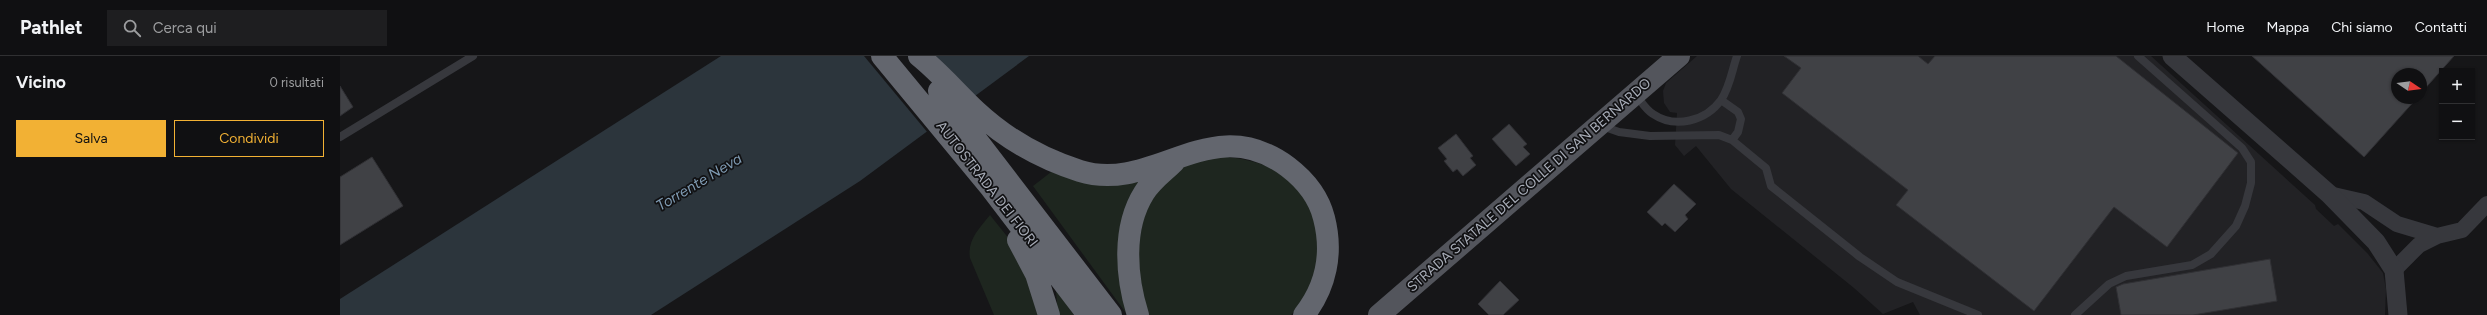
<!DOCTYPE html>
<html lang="it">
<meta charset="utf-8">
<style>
:root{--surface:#101012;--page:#1e1e20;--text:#f1f3f6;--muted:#9c9d9f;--line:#303032;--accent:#f2b134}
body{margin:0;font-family:Figtree,sans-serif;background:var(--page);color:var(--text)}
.controls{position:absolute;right:12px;top:12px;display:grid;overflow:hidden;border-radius:0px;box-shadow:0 1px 3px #0004}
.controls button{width:36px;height:36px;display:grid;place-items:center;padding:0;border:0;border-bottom:1px solid var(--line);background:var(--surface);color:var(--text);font:20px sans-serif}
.compass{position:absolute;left:2051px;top:12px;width:36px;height:36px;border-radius:50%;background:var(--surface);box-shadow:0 1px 3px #0004;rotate:103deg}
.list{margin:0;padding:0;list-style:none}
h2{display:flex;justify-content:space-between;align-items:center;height:52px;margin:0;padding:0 16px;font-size:17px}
h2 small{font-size:13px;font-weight:400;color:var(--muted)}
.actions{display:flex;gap:8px;padding:12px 16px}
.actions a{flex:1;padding:9px 0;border:1px solid var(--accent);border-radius:0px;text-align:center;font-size:14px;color:var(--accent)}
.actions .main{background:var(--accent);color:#111}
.icon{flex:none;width:22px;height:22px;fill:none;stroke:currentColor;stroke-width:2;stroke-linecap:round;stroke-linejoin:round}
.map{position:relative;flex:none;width:2147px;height:259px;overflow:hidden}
header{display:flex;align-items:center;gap:24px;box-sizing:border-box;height:56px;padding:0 20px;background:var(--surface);border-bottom:1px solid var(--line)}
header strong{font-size:19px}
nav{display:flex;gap:22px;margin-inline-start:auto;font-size:14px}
.search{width:280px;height:36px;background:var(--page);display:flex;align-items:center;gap:10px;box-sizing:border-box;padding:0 14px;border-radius:0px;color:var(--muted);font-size:15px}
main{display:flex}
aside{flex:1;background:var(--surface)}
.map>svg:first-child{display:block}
.built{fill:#222225}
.green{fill:#1e261f}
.water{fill:#2c353c}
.pier{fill:#161618}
.building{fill:#404145;stroke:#303034}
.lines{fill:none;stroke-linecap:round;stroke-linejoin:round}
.service{stroke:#37383d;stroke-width:8}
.minor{stroke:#37383d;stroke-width:16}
.tertiary{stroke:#37383d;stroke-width:19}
.primary{stroke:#53555c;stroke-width:22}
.motorway{stroke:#63666e;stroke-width:22}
.labels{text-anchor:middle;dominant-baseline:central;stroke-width:3.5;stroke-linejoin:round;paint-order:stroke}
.street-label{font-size:14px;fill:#a8adb8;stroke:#111113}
.water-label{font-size:15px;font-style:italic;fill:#7f9bb3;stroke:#111113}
</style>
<header>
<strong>Pathlet</strong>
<div class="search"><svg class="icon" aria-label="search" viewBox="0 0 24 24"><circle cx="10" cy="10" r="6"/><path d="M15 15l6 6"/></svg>Cerca qui</div>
<nav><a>Home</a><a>Mappa</a><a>Chi siamo</a><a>Contatti</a></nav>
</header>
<main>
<aside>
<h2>Vicino<small>0 risultati</small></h2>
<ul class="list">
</ul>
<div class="actions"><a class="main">Salva</a><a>Condividi</a></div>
</aside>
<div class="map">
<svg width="2147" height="259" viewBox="0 0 2147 259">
<rect width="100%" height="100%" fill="#161618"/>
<path class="built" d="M1357,0h454l164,149 1,4 18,17 4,-2 30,30 15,19 3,16 -1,26h-465l-7,-13 -30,12 -29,-26 -123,-99 -35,-43 -12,10 -9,-11 2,-32 -7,-1 -6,-9 -1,-12 3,-8z"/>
<path class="green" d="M879,100c27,3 46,6 69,22 5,3 10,11 13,16 27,37 22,88 -10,121h-144l-11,-60 11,-52 29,-32 13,-7z
M715,113l88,8 -11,132 -6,4 -93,-127z
M650,159l24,30 30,70h-50l-24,-57c-3,-18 9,-29 20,-43z
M716,235l2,1 16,23h-16z"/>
<path class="water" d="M381,0h308l-169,125 -209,134h-311v-16z"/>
<path class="pier" d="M524,0h67l37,47 -40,30z"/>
<path class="building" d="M1444,0h134l10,8 7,-8h181l122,97 -71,94 -53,-40 -80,104 -138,-106 12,-15 -126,-97 19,-25z
M1912,0h202l-33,37v-19h-24v24h20l-53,59z
M0,30l13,21 -13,9z
M1169,68l18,20 -4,3 7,7 -14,12 -24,-27z
M1116,78l17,22 -3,2 6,7 -13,11 -6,-7 -4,3 -9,-11 3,-2 -9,-11z
M32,101l31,49 -63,39v-68z
M1334,128l22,20 -11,11 3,4 -13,13 -10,-9 -3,3 -15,-14z
M1930,203l7,42 -84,14h-72l-5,-28 7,-3z
M1160,225l19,19 -16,15h-14l-11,-11z"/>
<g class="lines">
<path class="service" d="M1296,39c5,6 10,15 17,19 22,15 53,7 68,-14 9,-13 11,-30 16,-44
M1381,44l17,12 3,7 -3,13 -6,8
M1262,70l17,6 31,4 69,-1 13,5 34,28 5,18 89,71 37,25 81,33
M0,81l133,-81
M1735,259l34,-31 17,-8 66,-11 19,-11 25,-28 9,-20 6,-23v-21l-9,-14 -104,-92"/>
<path class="minor" d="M1989,138l35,8 33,22 40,12
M2054,214l25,-25 18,-9 25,-6 25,-26"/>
<path class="tertiary" d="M1832,0l157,138 47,48 18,28 4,45"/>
<path class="primary" d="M1039,259l300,-259"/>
<path class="motorway" d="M542,0l109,132 97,127
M579,0c21,17 38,37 57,55 29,27 66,48 104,60 75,23 130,-62 208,-4 17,13 31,31 36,51 9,35 2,69 -20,97
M599,35l172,224
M678,184l18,34 13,41
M798,259c-12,-38 -16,-87 6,-122 8,-13 20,-21 30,-31"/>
</g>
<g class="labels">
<g class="street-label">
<text transform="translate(647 128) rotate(52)">AUTOSTRADA DEI FIORI</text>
<text transform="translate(1189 129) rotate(-41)">STRADA STATALE DEL COLLE DI SAN BERNARDO</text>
</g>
<g class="water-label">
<text transform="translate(359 126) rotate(-31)">Torrente Neva</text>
</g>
</g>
</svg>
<div class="controls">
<button>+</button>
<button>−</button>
</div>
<svg class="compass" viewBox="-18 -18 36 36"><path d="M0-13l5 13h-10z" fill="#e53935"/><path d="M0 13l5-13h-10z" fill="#9c9d9f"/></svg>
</div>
</main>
